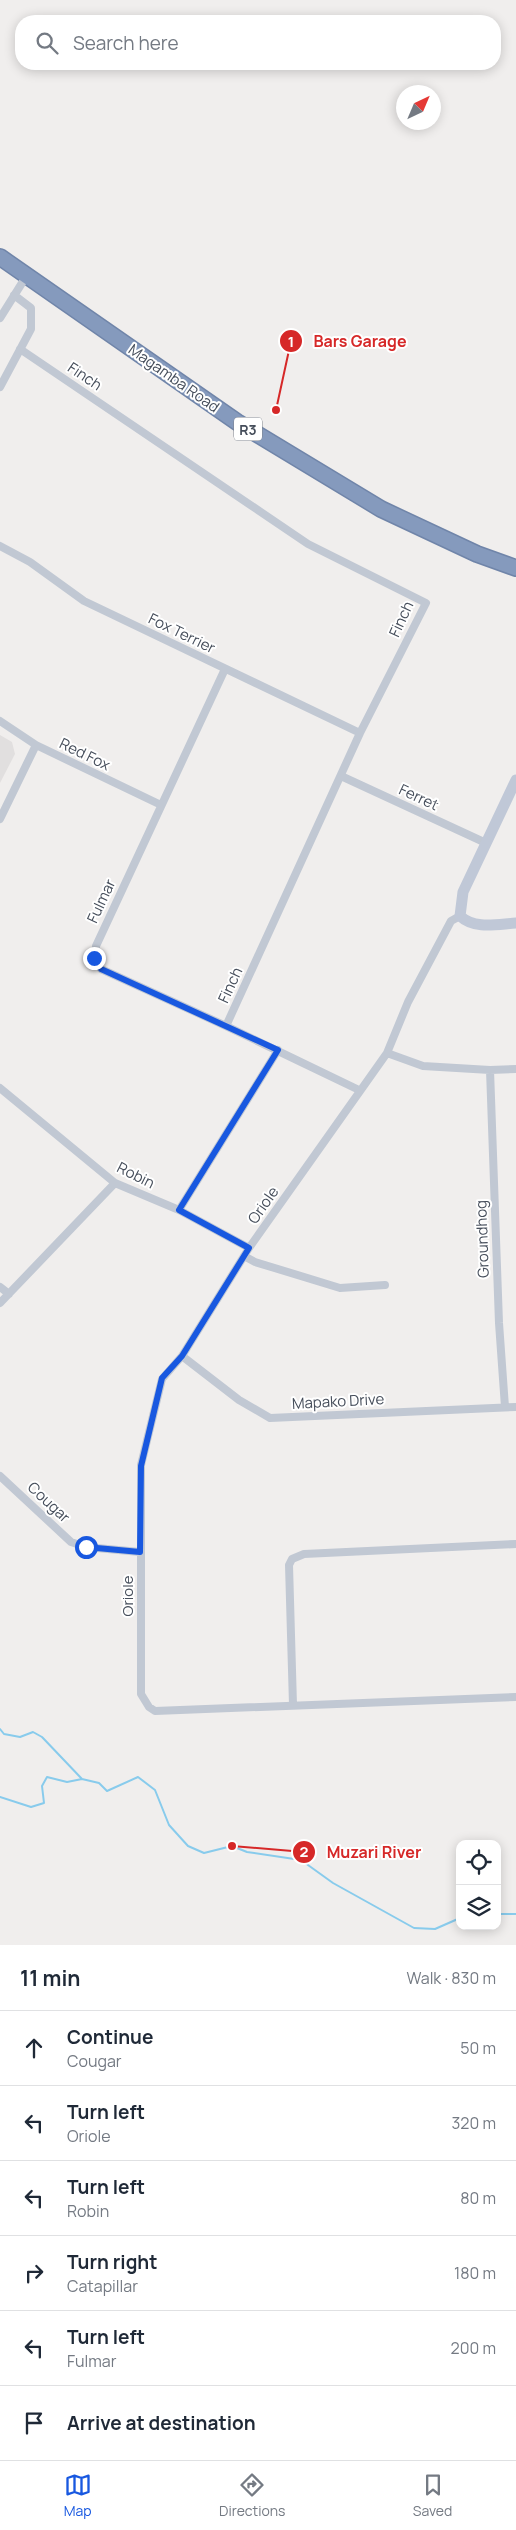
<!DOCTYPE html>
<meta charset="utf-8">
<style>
:root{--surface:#fff;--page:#f6f6f7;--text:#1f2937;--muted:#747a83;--line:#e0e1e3;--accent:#1858e0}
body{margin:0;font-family:Manrope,sans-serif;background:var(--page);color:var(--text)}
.controls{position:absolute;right:15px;bottom:15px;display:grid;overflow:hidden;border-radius:10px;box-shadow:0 2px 12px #0003}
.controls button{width:45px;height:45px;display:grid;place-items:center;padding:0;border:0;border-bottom:1px solid var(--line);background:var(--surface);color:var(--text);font:25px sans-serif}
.compass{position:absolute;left:396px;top:85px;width:45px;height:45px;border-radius:50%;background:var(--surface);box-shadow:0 2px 12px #0003;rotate:44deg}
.stop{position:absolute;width:15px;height:15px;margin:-11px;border:4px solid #1858e0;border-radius:50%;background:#fff}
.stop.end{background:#1858e0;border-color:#fff;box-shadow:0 1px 5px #0008}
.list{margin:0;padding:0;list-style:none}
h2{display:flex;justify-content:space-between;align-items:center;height:65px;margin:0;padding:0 20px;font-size:21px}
h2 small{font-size:16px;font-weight:400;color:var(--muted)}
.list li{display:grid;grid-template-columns:32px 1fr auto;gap:15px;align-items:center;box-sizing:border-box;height:75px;padding:0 20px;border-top:1px solid var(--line)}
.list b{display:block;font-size:19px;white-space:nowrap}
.list p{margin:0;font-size:16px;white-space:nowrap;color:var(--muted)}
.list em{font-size:16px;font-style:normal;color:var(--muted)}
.icon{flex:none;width:28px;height:28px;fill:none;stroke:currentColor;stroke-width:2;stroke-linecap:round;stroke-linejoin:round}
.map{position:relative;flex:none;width:516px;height:1945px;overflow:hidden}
.search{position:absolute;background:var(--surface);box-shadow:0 2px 12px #0003;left:15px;right:15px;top:15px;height:55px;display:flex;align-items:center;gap:12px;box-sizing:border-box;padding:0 18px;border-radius:20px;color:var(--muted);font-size:19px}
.sheet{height:515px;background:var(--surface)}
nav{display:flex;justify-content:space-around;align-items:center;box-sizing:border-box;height:70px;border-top:1px solid var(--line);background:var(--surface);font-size:14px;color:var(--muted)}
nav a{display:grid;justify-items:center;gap:2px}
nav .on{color:var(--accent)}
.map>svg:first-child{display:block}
.education{fill:#e1dfdf}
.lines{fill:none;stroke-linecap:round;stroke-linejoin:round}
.stream{stroke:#88cbec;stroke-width:2}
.highway-casing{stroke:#7085a9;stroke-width:18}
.street{stroke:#c1c8d3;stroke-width:8}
.secondary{stroke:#c0c8d7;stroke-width:11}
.highway{stroke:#859abd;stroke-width:15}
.route{stroke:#1858e0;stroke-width:6}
.labels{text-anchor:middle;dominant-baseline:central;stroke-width:4;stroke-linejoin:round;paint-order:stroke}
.shield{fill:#fff;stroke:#7e838c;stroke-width:1}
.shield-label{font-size:14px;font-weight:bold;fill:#464e5b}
.street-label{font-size:15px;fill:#464e5b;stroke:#fff}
.leader{fill:none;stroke:#d62828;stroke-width:2}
.callout-dot{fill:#d62828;stroke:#fff;stroke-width:2}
.mark-label{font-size:15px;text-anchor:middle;font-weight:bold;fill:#fff}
.callout-label{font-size:16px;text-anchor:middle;font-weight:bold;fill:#d62828;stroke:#fff;stroke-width:4;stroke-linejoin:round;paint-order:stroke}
</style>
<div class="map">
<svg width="516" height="1945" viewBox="0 0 516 1945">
<rect width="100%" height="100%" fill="#f0eeed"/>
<path class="education" d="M0,735l12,7 3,12 -15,29z"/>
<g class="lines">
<path class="stream" d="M0,1729l4,5 16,3 13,-5 9,5 40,42
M0,1797l31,10 13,-4 -2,-17 5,-9 20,5 15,-3 17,4 8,8 31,-14 17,13 14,35 19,21 16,7 28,-7 15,6 54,8 32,23 81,45 21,1 25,-11
M497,1914h19"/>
<g class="highway-casing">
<path id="highway" d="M0,257l237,165 144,87 96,45 39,14"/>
</g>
<path class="street" d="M0,318l27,-43
M20,349l288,195 118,59 -66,130 -134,293
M0,387l31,-58v-21l-17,-13
M0,546l30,16 54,39 276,132
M225,669l-129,277 -1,12 6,11 125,57 133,64
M0,721l36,24 125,60
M341,776l145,67
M0,819l36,-74
M460,916l-9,5 -43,81 -21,51 -138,195 -67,108 -20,23 -21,86v229l8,13 6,4 361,-14
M387,1053l36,13 67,4 26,-1
M490,1070l9,253 6,84
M0,1088l115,95 64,27 70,38
M179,1210l99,-160
M244,1256l11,6 85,26 45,-3
M0,1287l9,7
M0,1303l115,-120
M182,1356l57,44 31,18 246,-11
M0,1476l71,66 15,5 54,5
M293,1705l-4,-140 3,-6 12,-5 212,-10"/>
<path class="secondary" d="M516,780l-53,112 -3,24c15,14 38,8 56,7"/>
<use href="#highway" class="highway"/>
</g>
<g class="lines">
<path class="route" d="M86,1547l54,5 1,-86 21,-88 20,-22 67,-108 -70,-38 99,-160 -177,-81 -7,-11"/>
</g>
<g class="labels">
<rect class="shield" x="234" y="417.5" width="28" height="23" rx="4"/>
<g class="shield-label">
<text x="248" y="429">R3</text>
</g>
<g class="street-label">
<text transform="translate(85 376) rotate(34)">Finch</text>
<text transform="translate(174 378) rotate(35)">Magamba Road</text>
<text transform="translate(401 619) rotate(-65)">Finch</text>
<text transform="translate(182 633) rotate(26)">Fox Terrier</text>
<text transform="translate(85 754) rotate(26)">Red Fox</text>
<text transform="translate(419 797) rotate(25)">Ferret</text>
<text transform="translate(101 901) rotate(-65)">Fulmar</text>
<text transform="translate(230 985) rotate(-65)">Finch</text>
<text transform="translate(136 1175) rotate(27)">Robin</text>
<text transform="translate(263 1205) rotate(-55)">Oriole</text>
<text transform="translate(482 1239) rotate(-92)">Groundhog</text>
<text transform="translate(338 1401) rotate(-3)">Mapako Drive</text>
<text transform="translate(49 1502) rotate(43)">Cougar</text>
<text transform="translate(127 1596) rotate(-90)">Oriole</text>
</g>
</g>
<path class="leader" d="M276 410L291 341M232 1846L304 1852"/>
<g class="callout-dot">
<circle cx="276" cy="410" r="5"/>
<circle cx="232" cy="1846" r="5"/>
<circle cx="291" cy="341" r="12"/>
<circle cx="304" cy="1852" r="12"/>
</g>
<g class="mark-label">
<text x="291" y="347">1</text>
<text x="304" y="1857">2</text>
</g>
<g class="callout-label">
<text x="360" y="347">Bars Garage</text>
<text x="374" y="1858">Muzari River</text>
</g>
</svg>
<div class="controls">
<button><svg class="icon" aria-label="locate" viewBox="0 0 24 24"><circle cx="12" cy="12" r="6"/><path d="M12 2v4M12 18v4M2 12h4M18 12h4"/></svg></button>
<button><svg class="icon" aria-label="layers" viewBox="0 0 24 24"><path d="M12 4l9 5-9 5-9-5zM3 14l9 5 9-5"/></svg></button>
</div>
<svg class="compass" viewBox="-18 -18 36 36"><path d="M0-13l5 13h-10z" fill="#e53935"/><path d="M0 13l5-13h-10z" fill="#747a83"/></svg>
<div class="stop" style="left:86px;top:1547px"></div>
<div class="stop end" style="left:94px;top:958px"></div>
<div class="search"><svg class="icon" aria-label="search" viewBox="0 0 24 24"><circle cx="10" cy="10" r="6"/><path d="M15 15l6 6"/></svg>Search here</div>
</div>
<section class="sheet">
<h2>11 min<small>Walk · 830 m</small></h2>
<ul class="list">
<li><svg class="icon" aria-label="ahead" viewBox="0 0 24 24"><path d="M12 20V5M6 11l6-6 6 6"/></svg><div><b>Continue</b><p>Cougar</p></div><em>50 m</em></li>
<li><svg class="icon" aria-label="left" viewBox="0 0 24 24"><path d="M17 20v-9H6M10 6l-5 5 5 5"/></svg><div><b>Turn left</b><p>Oriole</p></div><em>320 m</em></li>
<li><svg class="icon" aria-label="left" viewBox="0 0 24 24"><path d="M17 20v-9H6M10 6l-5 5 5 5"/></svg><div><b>Turn left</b><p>Robin</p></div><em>80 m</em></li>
<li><svg class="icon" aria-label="right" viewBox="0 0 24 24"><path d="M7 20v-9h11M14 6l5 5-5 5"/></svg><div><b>Turn right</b><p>Catapillar</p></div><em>180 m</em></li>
<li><svg class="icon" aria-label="left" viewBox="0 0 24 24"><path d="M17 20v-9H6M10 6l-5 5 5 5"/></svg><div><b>Turn left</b><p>Fulmar</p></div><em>200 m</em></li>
<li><svg class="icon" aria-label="arrive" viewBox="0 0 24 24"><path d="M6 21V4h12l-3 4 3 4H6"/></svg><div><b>Arrive at destination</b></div></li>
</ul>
</section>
<nav>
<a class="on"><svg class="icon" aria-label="map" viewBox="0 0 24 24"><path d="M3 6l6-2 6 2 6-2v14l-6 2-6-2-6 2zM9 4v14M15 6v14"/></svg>Map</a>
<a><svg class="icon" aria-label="directions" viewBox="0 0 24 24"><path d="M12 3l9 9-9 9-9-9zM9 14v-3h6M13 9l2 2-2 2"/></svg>Directions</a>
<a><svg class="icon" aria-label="saved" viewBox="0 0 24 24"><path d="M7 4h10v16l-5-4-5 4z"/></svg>Saved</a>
</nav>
